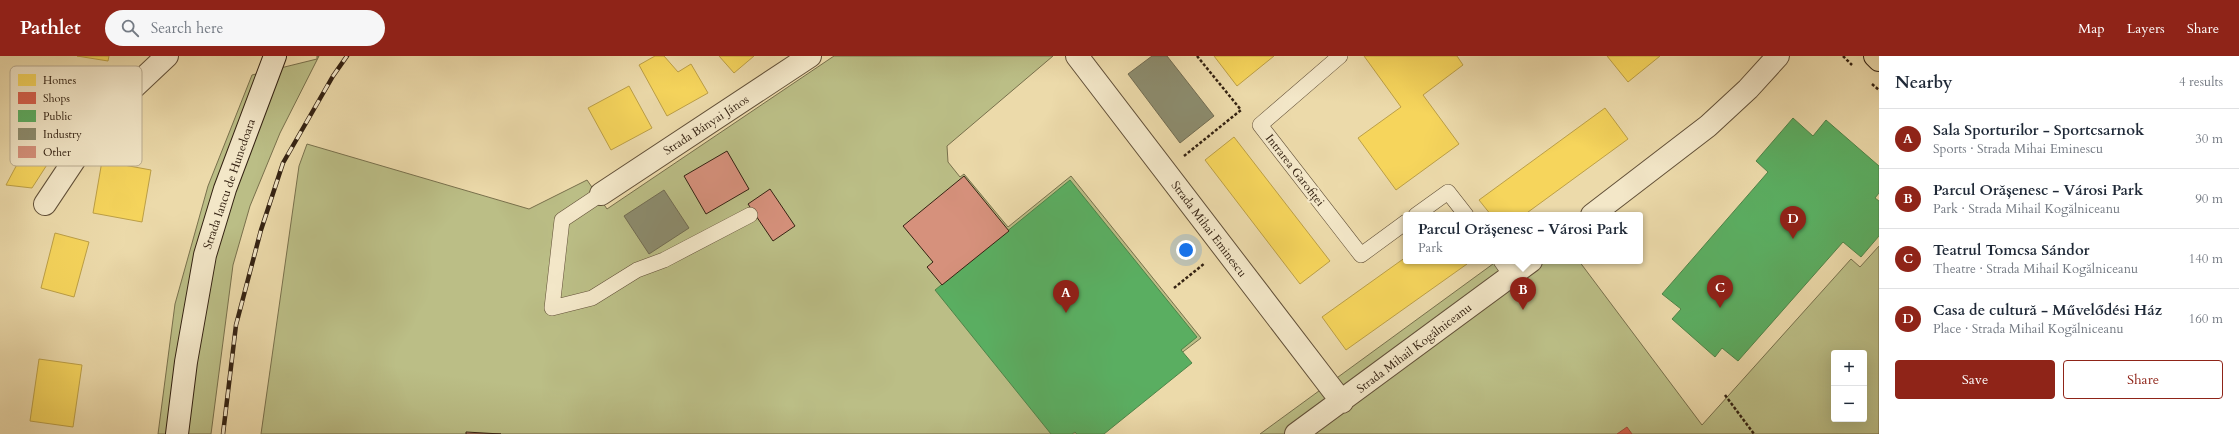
<!DOCTYPE html>
<meta charset="utf-8">
<style>
:root{--surface:#fff;--page:#f6f6f7;--text:#1f2937;--muted:#747a83;--line:#e0e1e3;--accent:#8f2418}
body{margin:0;font-family:Cardo,serif;background:var(--page);color:var(--text)}
.controls{position:absolute;right:12px;bottom:12px;display:grid;overflow:hidden;border-radius:4px;box-shadow:0 4px 16px #0002}
.controls button{width:36px;height:36px;display:grid;place-items:center;padding:0;border:0;border-bottom:1px solid var(--line);background:var(--surface);color:var(--text);font:20px sans-serif}
.you{position:absolute;left:1186px;top:194px;width:14px;height:14px;margin:-10px;border:3px solid #fff;border-radius:50%;background:#1a73e8;box-shadow:0 0 0 6px #1a73e833}
.badge{display:grid;place-items:center;width:26px;height:26px;border-radius:50%;background:var(--accent);color:#fff;font-size:13px;font-weight:700}
.pin{position:absolute;translate:-50% -33px;filter:drop-shadow(0 1px 2px #0008)}
.pin::after{content:'';position:absolute;top:21px;width:14px;height:12px;background:inherit;clip-path:polygon(0 0,100% 0,50% 100%)}
.popup{position:absolute;left:1403px;top:156px;width:240px;height:52px;box-sizing:border-box;display:grid;place-content:center;border-radius:4px;background:var(--surface);filter:drop-shadow(0 1px 3px #0005);font-size:13px;white-space:nowrap;color:var(--muted)}
.popup b{font-size:15px;color:var(--text)}
.popup::after{content:'';position:absolute;left:50%;top:100%;margin-left:-8px;border:8px solid transparent;border-top-color:var(--surface)}
.list{margin:0;padding:0;list-style:none}
h2{display:flex;justify-content:space-between;align-items:center;height:52px;margin:0;padding:0 16px;font-size:17px}
h2 small{font-size:13px;font-weight:400;color:var(--muted)}
.list li{display:grid;grid-template-columns:26px 1fr auto;gap:12px;align-items:center;box-sizing:border-box;height:60px;padding:0 16px;border-top:1px solid var(--line)}
.list b{display:block;font-size:15px;white-space:nowrap}
.list p{margin:0;font-size:13px;white-space:nowrap;color:var(--muted)}
.list em{font-size:13px;font-style:normal;color:var(--muted)}
.actions{display:flex;gap:8px;padding:12px 16px}
.actions a{flex:1;padding:9px 0;border:1px solid var(--accent);border-radius:4px;text-align:center;font-size:14px;color:var(--accent)}
.actions .main{background:var(--accent);color:#fff}
.icon{flex:none;width:22px;height:22px;fill:none;stroke:currentColor;stroke-width:2;stroke-linecap:round;stroke-linejoin:round}
.map{position:relative;flex:none;width:1879px;height:378px;overflow:hidden}
header{display:flex;align-items:center;gap:24px;box-sizing:border-box;height:56px;padding:0 20px;background:var(--accent);color:#fff}
header strong{font-size:19px}
nav{display:flex;gap:22px;margin-inline-start:auto;font-size:14px}
.search{width:280px;height:36px;background:var(--page);display:flex;align-items:center;gap:10px;box-sizing:border-box;padding:0 14px;border-radius:22px;color:var(--muted);font-size:15px}
main{display:flex}
aside{flex:1;background:var(--surface)}
.map>svg:first-child{display:block}
.green{fill:#bbbe86;stroke:#78704c;fill-rule:evenodd}
.homes{fill:#f6d55c;stroke:#bc9f46}
.shops{fill:#d6604d;stroke:#a54d3b}
.public{fill:#5aae61;stroke:#4f8449}
.industry{fill:#8c8c6e;stroke:#726c52}
.building{fill:#d6917c;stroke:#342212}
.lines{fill:none;stroke-linecap:round;stroke-linejoin:round}
.lane-casing{stroke:#625038;stroke-width:16}
.street-casing{stroke:#625038;stroke-width:24}
.secondary-casing{stroke:#342212;stroke-width:24}
.primary-casing{stroke:#342212;stroke-width:24}
.path{stroke:#342212;stroke-width:2.5;stroke-dasharray:3 2;stroke-linecap:butt}
.lane{stroke:#f3e7c8;stroke-width:15}
.street{stroke:#f3e7c8;stroke-width:22}
.secondary{stroke:#f3e7c8;stroke-width:22}
.primary{stroke:#ecdaaa;stroke-width:22}
.rail-casing{stroke:#342212;stroke-width:4.5}
.rail{stroke:#f3e7c8;stroke-width:3;stroke-dasharray:9;stroke-linecap:butt}
.labels{text-anchor:middle;dominant-baseline:central;stroke-width:4;stroke-linejoin:round;paint-order:stroke}
.street-label{font-size:12px;fill:#342212;stroke:#f3e7c8}
.key{fill:#f3e7c8;stroke:#baac91;stroke-width:1}
.key-label{font-size:11px;fill:#342212}
</style>
<header>
<strong>Pathlet</strong>
<div class="search"><svg class="icon" aria-label="search" viewBox="0 0 24 24"><circle cx="10" cy="10" r="6"/><path d="M15 15l6 6"/></svg>Search here</div>
<nav><a>Map</a><a>Layers</a><a>Share</a></nav>
</header>
<main>
<div class="map">
<svg width="1879" height="378" viewBox="0 0 1879 378">
<rect width="100%" height="100%" fill="#ecdaaa"/>
<filter id="stains"><feTurbulence type="fractalNoise" baseFrequency=".005" numOctaves="4"/><feColorMatrix values="0 0 0 0 .2 0 0 0 0 .09 0 0 0 0 .02 0 0 0 .5 -.17"/></filter>
<radialGradient id="worn" r=".72"><stop offset=".6" stop-color="#630" stop-opacity="0"/><stop offset="1" stop-color="#630" stop-opacity=".3"/></radialGradient>
<path class="green" d="M317,0h2l-39,77 -30,73 -17,59 -22,169h-53l17,-130 33,-118 44,-111 65,-16z
M834,0h219l-106,90 1,16 12,15 4,-3 44,53 63,-51 130,162 -125,96h-815l38,-268 8,-22 222,65 58,-29 20,29z
M1879,190v188h-619l237,-173h82l123,164 149,-166 9,8zM1834,297h30v66h-30z"/>
<path class="homes" d="M77,0h32l-1,5z
M655,0h9l14,16 13,-8 17,29 -41,23 -28,-51z
M719,0h35l-20,17z
M1214,0h60l-37,30z
M1364,0h93l6,9 -40,30 36,49 -63,46 -38,-52 43,-31z
M1607,0h53l-32,26z
M41,15l41,7 -10,53 -41,-8z
M629,30l23,42 -41,22 -23,-42z
M1605,52l23,31 -104,76h-33l-12,-15z
M1234,81l96,124 -30,23 -95,-124z
M29,86l23,15 -20,31 -26,-3z
M102,105l49,9 -9,52 -49,-9z
M55,177l34,9 -15,55 -33,-9z
M1406,201v4h60l1,3 -121,86 -24,-33z
M39,303l43,6 -9,62 -43,-6z"/>
<path class="shops" d="M1627,371l5,7h-15z"/>
<path class="public" d="M1793,62l20,18 13,-16 53,46v27l-4,5 4,3v35l-18,21 -18,-15 -105,119 -16,-13 -7,9 -43,-38 9,-10 -19,-15 106,-122 -12,-11z
M1070,124l127,157 -16,13 11,13 -88,71h-27l-2,-2 -3,2h-21l-116,-144z"/>
<path class="industry" d="M1152,0h15l47,60 -34,27 -52,-69z
M664,134l25,38 -40,26 -25,-38z"/>
<path class="building" d="M727,95l22,38 -43,25 -22,-38z
M964,120l45,55 -67,54 -15,-18 6,-5 -30,-36z
M770,133l25,37 -22,15 -25,-37z
M466,376l35,2h-35z"/>
<g class="lines">
<g class="lane-casing">
<path id="lane" d="M1340,0l-80,69 101,130 45,-33
M601,138l-39,26 -10,88 40,-10 45,-28 27,-10 86,-45
M1416,159l32,-23 18,23
M1501,205l10,14"/>
</g>
<g class="street-casing">
<path id="street" d="M1077,0l265,346
M601,138l209,-138
M45,148l44,-66 26,-33 52,-49
M1592,159l116,-89 40,-37 30,-33
M1296,378l235,-173"/>
</g>
<g class="secondary-casing">
<path id="secondary" d="M177,378l9,-72 19,-107 20,-66 50,-133"/>
</g>
<g class="primary-casing">
<path id="primary" d="M1875,0l4,4"/>
</g>
<path class="path" d="M1843,0l9,9
M1872,28l7,6
M1184,100l57,-46 -44,-54
M1174,232l31,-25
M1725,339l29,39"/>
<use href="#lane" class="lane"/>
<use href="#street" class="street"/>
<use href="#secondary" class="secondary"/>
<use href="#primary" class="primary"/>
<g class="rail-casing">
<path id="rail" d="M223,378l13,-109 25,-95 22,-67 50,-87 14,-20"/>
</g>
<use href="#rail" class="rail"/>
</g>
<g class="labels">
<g class="street-label">
<text transform="translate(706 69) rotate(-33)">Strada Bányai János</text>
<text transform="translate(1295 114) rotate(52)">Intrarea Garofiței</text>
<text transform="translate(229 128) rotate(-71)">Strada Iancu de Hunedoara</text>
<text transform="translate(1209 173) rotate(53)">Strada Mihai Eminescu</text>
<text transform="translate(1414 292) rotate(-37)">Strada Mihail Kogălniceanu</text>
</g>
</g>
<rect x="10" y="10" width="132" height="100" rx="6" class="key"/>
<rect x="18" y="18" width="18" height="12" fill="#f6d55c"/>
<rect x="18" y="36" width="18" height="12" fill="#d6604d"/>
<rect x="18" y="54" width="18" height="12" fill="#5aae61"/>
<rect x="18" y="72" width="18" height="12" fill="#8c8c6e"/>
<rect x="18" y="90" width="18" height="12" fill="#d6917c"/>
<g class="key-label">
<text x="43" y="28">Homes</text>
<text x="43" y="46">Shops</text>
<text x="43" y="64">Public</text>
<text x="43" y="82">Industry</text>
<text x="43" y="100">Other</text>
</g>
<rect width="100%" height="100%" filter="url(#stains)"/>
<rect width="100%" height="100%" fill="url(#worn)"/>
</svg>
<div class="controls">
<button>+</button>
<button>−</button>
</div>
<div class="you"></div>
<div class="pin badge" style="left:1066px;top:257px">A</div>
<div class="pin badge" style="left:1523px;top:254px">B</div>
<div class="popup"><b>Parcul Orășenesc - Városi Park</b>Park</div>
<div class="pin badge" style="left:1720px;top:252px">C</div>
<div class="pin badge" style="left:1793px;top:183px">D</div>
</div>
<aside>
<h2>Nearby<small>4 results</small></h2>
<ul class="list">
<li><span class="badge">A</span><div><b>Sala Sporturilor - Sportcsarnok</b><p>Sports · Strada Mihai Eminescu</p></div><em>30 m</em></li>
<li><span class="badge">B</span><div><b>Parcul Orășenesc - Városi Park</b><p>Park · Strada Mihail Kogălniceanu</p></div><em>90 m</em></li>
<li><span class="badge">C</span><div><b>Teatrul Tomcsa Sándor</b><p>Theatre · Strada Mihail Kogălniceanu</p></div><em>140 m</em></li>
<li><span class="badge">D</span><div><b>Casa de cultură - Művelődési Ház</b><p>Place · Strada Mihail Kogălniceanu</p></div><em>160 m</em></li>
</ul>
<div class="actions"><a class="main">Save</a><a>Share</a></div>
</aside>
</main>
